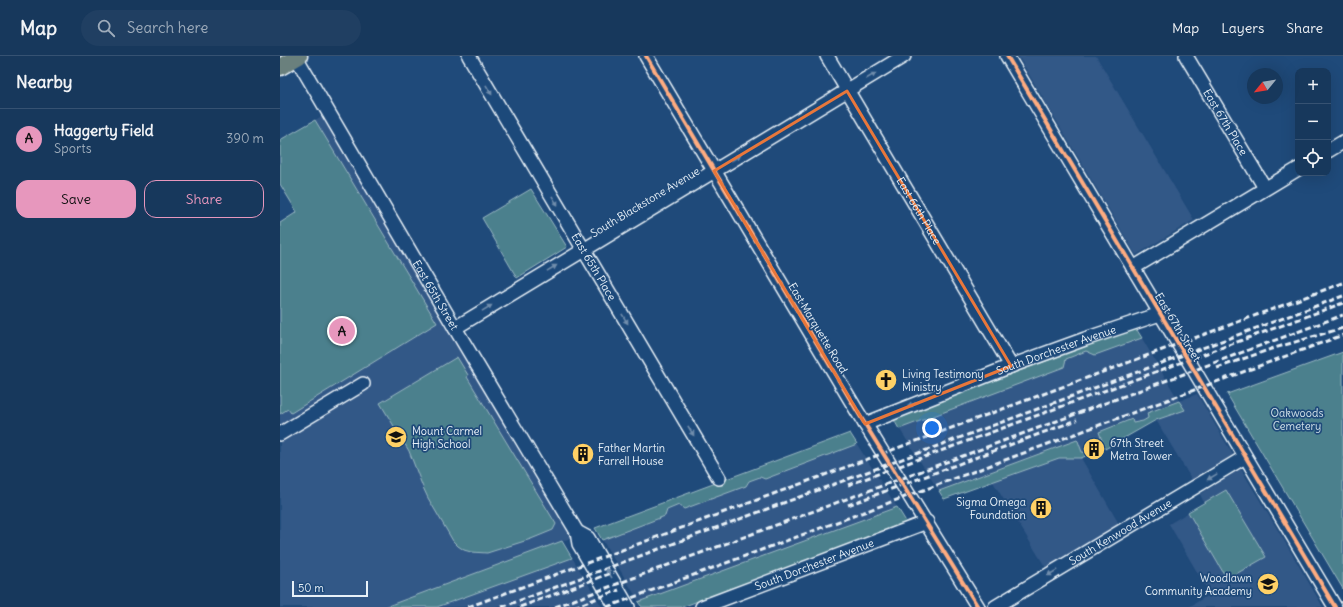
<!DOCTYPE html>
<meta charset="utf-8">
<style>
:root{--surface:#17385c;--page:#203f62;--text:#f1f3f6;--muted:#9eacbb;--line:#365272;--accent:#e797bd}
body{margin:0;font-family:Delius,sans-serif;background:var(--page);color:var(--text)}
.controls{position:absolute;right:12px;top:12px;display:grid;overflow:hidden;border-radius:8px;box-shadow:0 4px 16px #0002}
.controls button{width:36px;height:36px;display:grid;place-items:center;padding:0;border:0;border-bottom:1px solid var(--line);background:var(--surface);color:var(--text);font:20px sans-serif}
.compass{position:absolute;left:967px;top:12px;width:36px;height:36px;border-radius:50%;background:var(--surface);box-shadow:0 4px 16px #0002;rotate:240deg}
.scale{position:absolute;left:12px;bottom:10px;width:76px;box-sizing:border-box;padding-left:4px;border:2px solid #e8f1f8;border-top:0;font-size:11px;line-height:14px;white-space:nowrap;color:#e8f1f8;-webkit-text-stroke:3px #1f4a7a;paint-order:stroke}
.you{position:absolute;left:652px;top:372px;width:14px;height:14px;margin:-10px;border:3px solid #fff;border-radius:50%;background:#1a73e8;box-shadow:0 0 0 6px #1a73e833}
.badge{display:grid;place-items:center;width:26px;height:26px;border-radius:50%;background:var(--accent);color:#111;font-size:13px;font-weight:700}
.pin{position:absolute;translate:-50% -50%;border:2px solid #fff;box-shadow:0 1px 4px #0006}
.list{margin:0;padding:0;list-style:none}
h2{display:flex;justify-content:space-between;align-items:center;height:52px;margin:0;padding:0 16px;font-size:17px}
h2 small{font-size:13px;font-weight:400;color:var(--muted)}
.list li{display:grid;grid-template-columns:26px 1fr auto;gap:12px;align-items:center;box-sizing:border-box;height:60px;padding:0 16px;border-top:1px solid var(--line)}
.list b{display:block;font-size:15px;white-space:nowrap}
.list p{margin:0;font-size:13px;white-space:nowrap;color:var(--muted)}
.list em{font-size:13px;font-style:normal;color:var(--muted)}
.actions{display:flex;gap:8px;padding:12px 16px}
.actions a{flex:1;padding:9px 0;border:1px solid var(--accent);border-radius:12px;text-align:center;font-size:14px;color:var(--accent)}
.actions .main{background:var(--accent);color:#111}
.icon{flex:none;width:22px;height:22px;fill:none;stroke:currentColor;stroke-width:2;stroke-linecap:round;stroke-linejoin:round}
.map{position:relative;flex:none;width:1063px;height:551px;overflow:hidden}
header{display:flex;align-items:center;gap:24px;box-sizing:border-box;height:56px;padding:0 20px;background:var(--surface);border-bottom:1px solid var(--line)}
header strong{font-size:19px}
nav{display:flex;gap:22px;margin-inline-start:auto;font-size:14px}
.search{width:280px;height:36px;background:var(--page);display:flex;align-items:center;gap:10px;box-sizing:border-box;padding:0 14px;border-radius:22px;color:var(--muted);font-size:15px}
main{display:flex}
aside{flex:1;background:var(--surface)}
.map>svg:first-child{display:block}
.built{fill:#335887}
.green{fill:#4b808d;stroke:#9ab8c2}
.lines{fill:none;stroke-linecap:round;stroke-linejoin:round}
.minor-casing{stroke:#e8f1f8;stroke-width:16}
.major-casing{stroke:#e8f1f8;stroke-width:19}
.minor{stroke:#1f4a7a;stroke-width:13}
.major{stroke:#6a807d;stroke-width:16}
.rail{stroke:#e8f1f8;stroke-width:3;stroke-dasharray:6 3;stroke-linecap:butt}
.cycleway-casing{stroke:#1f4a7a;stroke-width:6}
.cycleway{stroke:#ffac80;stroke-width:4}
.oneway{fill:#6f8dac}
.marked{fill:none;stroke:#e8773b;stroke-width:3;stroke-linejoin:round}
.labels{text-anchor:middle;dominant-baseline:central;stroke-width:3.5;stroke-linejoin:round;paint-order:stroke}
.street-label{font-size:11px;fill:#e8f1f8;stroke:#1f4a7a}
.poi-label{font-size:11px;fill:#e8f1f8;stroke:#1f4a7a;text-anchor:start}
.park-label{font-size:11px;fill:#d0e0e8;stroke:#1f4a7a}
</style>
<header>
<strong>Map</strong>
<div class="search"><svg class="icon" aria-label="search" viewBox="0 0 24 24"><circle cx="10" cy="10" r="6"/><path d="M15 15l6 6"/></svg>Search here</div>
<nav><a>Map</a><a>Layers</a><a>Share</a></nav>
</header>
<main>
<aside>
<h2>Nearby<small></small></h2>
<ul class="list">
<li><span class="badge">A</span><div><b>Haggerty Field</b><p>Sports</p></div><em>390 m</em></li>
</ul>
<div class="actions"><a class="main">Save</a><a>Share</a></div>
</aside>
<div class="map">
<svg width="1063" height="551" viewBox="0 0 1063 551">
<rect width="100%" height="100%" fill="#1f4a7a"/>
<filter id="ink" filterUnits="userSpaceOnUse"><feTurbulence type="fractalNoise" baseFrequency=".025" numOctaves="2"/><feDisplacementMap in="SourceGraphic" scale="8" xChannelSelector="R" yChannelSelector="G"/><feConvolveMatrix kernelMatrix="1 2 1 2 8 2 1 2 1" color-interpolation-filters="sRGB"/></filter>
<g filter="url(#ink)">
<path class="built" d="M738,0h78l98,164 -58,35z
M42,60l249,419v3l-9,3 40,66h-322v-384l17,-11 -17,-28v-44z
M857,274l42,71 18,-7 36,61 -41,25 -36,-60 -48,28 -27,10 38,66 -73,44 -53,-86 -49,17 -50,-79z
M571,379l51,80 -260,92 -45,-76z
M961,413l47,78 35,60h-134l21,-13 -41,-70 35,-21 -4,-9z"/>
<path class="green" d="M35,64l122,203 -146,90 -3,-4 -8,5v-191l17,-11 -17,-28v-44z
M251,133l36,58 -50,31 -35,-60z
M852,273l5,1 5,8 -47,17 -9,-4 -20,8 -2,8 -165,62 -6,-11z
M1063,296v237l-116,-195z
M177,301l11,18 -1,2 89,147 -3,6 -22,9 -44,14 -16,-1 -7,-2 -6,-4 -5,-5 -25,-43 -6,-13 -13,-34 -29,-48z
M899,345l6,9 -29,10 -51,29 -6,-17 33,-13 1,4 10,-2 5,-3 -1,-5z
M570,377l7,11 -92,35 -5,-2 -11,4 -3,5 -62,23 -5,-4 -12,5 -2,6 -63,24 -7,-12z
M797,384l1,1 4,11h2l2,4 -5,2h-22l-115,41 -5,-8z
M946,434l40,67 -39,22 -39,-67z
M617,451l10,16 -225,84h-40l-4,-5z
M282,485l10,17 -135,49h-52z"/>
<g class="lines">
<g class="minor-casing">
<g id="minor">
<path id="s1" d="M189,0l250,422"/>
<path d="M366,0l211,355 121,196"/>
<path id="s2" d="M547,0l184,310"/>
<path d="M727,0l328,551"/>
<path id="s3" d="M906,0l79,132"/>
<path id="s4" d="M16,1l159,271 122,204 2,12 37,63"/>
<path d="M1048,95l15,-9"/>
<path d="M853,212l165,-99"/>
<path d="M175,272l449,-272"/>
<path id="s5" d="M585,368l146,-58 74,-27 75,-25"/>
<path d="M0,378l83,-50"/>
<path d="M297,476l11,6 40,69"/>
<path id="s6" d="M422,551l225,-85"/>
<path id="s7" d="M715,551l250,-150"/>
</g>
</g>
<g class="major-casing">
<path id="major" d="M0,11l19,-11"/>
</g>
<use href="#minor" class="minor"/>
<use href="#major" class="major"/>
<path class="rail" d="M937,312l54,-19 72,-21
M568,429l495,-182
M568,449l229,-85
M188,551l875,-324
M222,551l841,-311
M240,551l94,-35
M275,551l788,-292
M294,551l45,-17
M327,551l736,-272"/>
<g class="cycleway-casing">
<path id="cycleway" d="M366,0l211,355 121,196
M727,0l328,551"/>
</g>
<use href="#cycleway" class="cycleway"/>
</g>
<defs><path id="oneway-solid" d="M-6-.8H1V-3.2L6.5 0L1 3.2V.8H-6Z"/></defs>
<g class="oneway">
<use href="#oneway-solid" transform="translate(591 20) rotate(-31)"/>
<use href="#oneway-solid" transform="translate(209 34) rotate(59)"/>
<use href="#oneway-solid" transform="translate(456 102) rotate(-31)"/>
<use href="#oneway-solid" transform="translate(275 145) rotate(59)"/>
<use href="#oneway-solid" transform="translate(272 212) rotate(-31)"/>
<use href="#oneway-solid" transform="translate(207 252) rotate(-31)"/>
<use href="#oneway-solid" transform="translate(345 263) rotate(59)"/>
<use href="#oneway-solid" transform="translate(633 348) rotate(158)"/>
<use href="#oneway-solid" transform="translate(411 375) rotate(59)"/>
<use href="#oneway-solid" transform="translate(932 421) rotate(149)"/>
<use href="#oneway-solid" transform="translate(329 517) rotate(-120)"/>
<use href="#oneway-solid" transform="translate(772 517) rotate(149)"/>
</g>
</g>
<path class="marked" d="M567,35l164,275 -146,58 -151,-253z"/>
<defs>
<g id="church-disc" transform="scale(1.15)"><circle r="9.5" fill="#ffd166" stroke="#1f4a7a"/><path d="M-1.2-6h2.4v3.5h3.3v2.4h-3.3V6h-2.4V-.1h-3.3v-2.4h3.3Z" fill="#111"/></g>
<g id="school-disc" transform="scale(1.15)"><circle r="9.5" fill="#ffd166" stroke="#1f4a7a"/><path d="M0-5L7-2L0 1L-7-2ZM-4 1L0 2.5L4 1V4Q0 6-4 4Z" fill="#111"/></g>
<g id="building-disc" transform="scale(1.15)"><circle r="9.5" fill="#ffd166" stroke="#1f4a7a"/><path d="M-4-6H4V6H1V3H-1V6H-4ZM-2.5-4.3h1.7v1.8h-1.7ZM.8-4.3h1.7v1.8H.8ZM-2.5-1h1.7V.8h-1.7ZM.8-1h1.7V.8H.8Z" fill="#111"/></g>
</defs>
<g fill-rule="evenodd">
<use href="#church-disc" x="606" y="324"/>
<use href="#school-disc" x="116" y="381"/>
<use href="#building-disc" x="814" y="393"/>
<use href="#building-disc" x="303" y="398"/>
<use href="#building-disc" x="761" y="452"/>
<use href="#school-disc" x="988" y="528"/>
</g>
<g class="labels">
<g class="street-label">
<text stroke="none"><textPath href="#s3" startOffset="77">East 67th Place</textPath></text>
<text transform="translate(365 146) rotate(-31)">South Blackstone Avenue</text>
<text stroke="none"><textPath href="#s2" startOffset="180">East 66th Place</textPath></text>
<text stroke="none"><textPath href="#s1" startOffset="245">East 65th Place</textPath></text>
<text stroke="none"><textPath href="#s4" startOffset="276">East 65th Street</textPath></text>
<text transform="translate(898 271) rotate(59)">East 67th Street</text>
<text transform="translate(538 272) rotate(59)">East Marquette Road</text>
<text stroke="none"><textPath href="#s5" startOffset="205">South Dorchester Avenue</textPath></text>
<text stroke="none"><textPath href="#s7" startOffset="146">South Kenwood Avenue</textPath></text>
<text stroke="none"><textPath href="#s6" startOffset="120">South Dorchester Avenue</textPath></text>
</g>
<g class="poi-label">
<text x="622" y="318">Living Testimony<tspan x="622" dy="13">Ministry</tspan></text>
<text x="132" y="375">Mount Carmel<tspan x="132" dy="13">High School</tspan></text>
<text x="830" y="387">67th Street<tspan x="830" dy="13">Metra Tower</tspan></text>
<text x="318" y="392">Father Martin<tspan x="318" dy="13">Farrell House</tspan></text>
<text x="746" y="446" text-anchor="end">Sigma Omega<tspan x="746" dy="13">Foundation</tspan></text>
<text x="972" y="522" text-anchor="end">Woodlawn<tspan x="972" dy="13">Community Academy</tspan></text>
</g>
<g class="park-label">
<text x="1017" y="357">Oakwoods<tspan x="1017" dy="13">Cemetery</tspan></text>
</g>
</g>
</svg>
<div class="controls">
<button>+</button>
<button>−</button>
<button><svg class="icon" aria-label="locate" viewBox="0 0 24 24"><circle cx="12" cy="12" r="6"/><path d="M12 2v4M12 18v4M2 12h4M18 12h4"/></svg></button>
</div>
<svg class="compass" viewBox="-18 -18 36 36"><path d="M0-13l5 13h-10z" fill="#e53935"/><path d="M0 13l5-13h-10z" fill="#9eacbb"/></svg>
<div class="scale">50 m</div>
<div class="you"></div>
<div class="pin badge" style="left:62px;top:275px">A</div>
</div>
</main>
